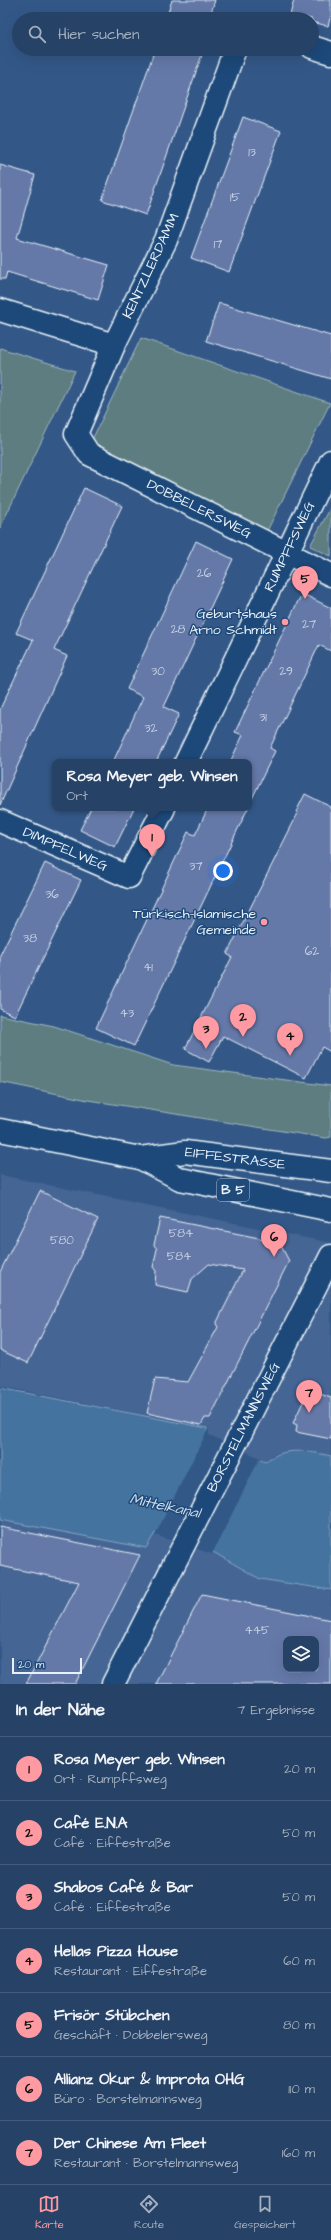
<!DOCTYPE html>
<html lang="de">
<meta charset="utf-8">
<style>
:root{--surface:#264266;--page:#2e496c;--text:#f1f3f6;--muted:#a4b0bf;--line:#425b7a;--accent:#ff9aa2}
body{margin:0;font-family:"Architects Daughter",sans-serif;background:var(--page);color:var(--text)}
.controls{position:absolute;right:12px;bottom:12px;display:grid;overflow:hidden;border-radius:8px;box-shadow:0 4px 16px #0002}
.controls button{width:36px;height:36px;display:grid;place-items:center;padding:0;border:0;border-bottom:1px solid var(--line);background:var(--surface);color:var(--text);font:20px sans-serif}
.scale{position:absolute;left:12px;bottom:10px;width:70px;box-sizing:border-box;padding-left:4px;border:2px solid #e8f1f8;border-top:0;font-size:11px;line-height:14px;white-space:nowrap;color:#e8f1f8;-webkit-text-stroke:3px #1f4a7a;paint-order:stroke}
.you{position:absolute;left:223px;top:871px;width:14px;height:14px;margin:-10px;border:3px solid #fff;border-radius:50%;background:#1a73e8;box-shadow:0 0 0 6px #1a73e833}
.badge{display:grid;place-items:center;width:26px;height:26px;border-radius:50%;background:var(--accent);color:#111;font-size:13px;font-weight:700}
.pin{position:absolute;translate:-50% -33px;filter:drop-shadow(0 1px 2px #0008)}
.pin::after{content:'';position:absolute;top:21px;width:14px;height:12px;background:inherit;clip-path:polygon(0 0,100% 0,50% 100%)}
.popup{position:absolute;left:52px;top:759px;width:200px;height:52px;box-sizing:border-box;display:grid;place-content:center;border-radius:8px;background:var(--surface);filter:drop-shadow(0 1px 3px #0005);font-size:13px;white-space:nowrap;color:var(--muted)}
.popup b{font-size:15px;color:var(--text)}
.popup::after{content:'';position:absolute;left:50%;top:100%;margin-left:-8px;border:8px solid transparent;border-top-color:var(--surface)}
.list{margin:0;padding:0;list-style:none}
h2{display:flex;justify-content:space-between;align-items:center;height:52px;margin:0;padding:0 16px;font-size:17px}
h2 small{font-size:13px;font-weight:400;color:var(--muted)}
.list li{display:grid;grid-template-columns:26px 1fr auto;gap:12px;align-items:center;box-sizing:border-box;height:64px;padding:0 16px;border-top:1px solid var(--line)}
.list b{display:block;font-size:15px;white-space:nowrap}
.list p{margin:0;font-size:13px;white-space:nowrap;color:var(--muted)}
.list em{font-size:13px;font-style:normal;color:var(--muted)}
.icon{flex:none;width:22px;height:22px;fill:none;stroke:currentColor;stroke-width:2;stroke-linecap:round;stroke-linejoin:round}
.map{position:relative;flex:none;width:331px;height:1684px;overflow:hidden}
.search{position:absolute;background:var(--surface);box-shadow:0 4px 16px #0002;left:12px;right:12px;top:12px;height:44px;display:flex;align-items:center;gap:10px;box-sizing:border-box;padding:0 14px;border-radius:22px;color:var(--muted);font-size:15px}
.sheet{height:500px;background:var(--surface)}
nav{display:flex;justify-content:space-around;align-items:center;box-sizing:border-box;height:56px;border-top:1px solid var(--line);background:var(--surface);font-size:11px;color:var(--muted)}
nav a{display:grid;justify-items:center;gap:2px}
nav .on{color:var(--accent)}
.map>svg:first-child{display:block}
.built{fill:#456594;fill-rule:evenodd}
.green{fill:#5d7d81;stroke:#a2b7bc}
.water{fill:#4473a0;stroke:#86a5c3}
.pier{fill:#335888}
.building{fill:#6579a9;stroke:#e8f1f8;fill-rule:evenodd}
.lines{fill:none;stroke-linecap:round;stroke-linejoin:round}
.minor-casing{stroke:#e8f1f8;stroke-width:25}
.primary-casing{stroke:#e8f1f8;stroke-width:25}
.minor{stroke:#1f4a7a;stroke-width:22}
.primary{stroke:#1f4a7a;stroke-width:22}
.poi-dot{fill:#ff9aa2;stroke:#1f4a7a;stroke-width:1.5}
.labels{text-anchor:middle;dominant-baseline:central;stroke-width:3;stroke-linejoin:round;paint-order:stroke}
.number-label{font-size:12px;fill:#c7d3e4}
.shield{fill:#1f4a7a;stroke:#acbfd2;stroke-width:1}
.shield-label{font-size:13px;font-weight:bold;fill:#e8f1f8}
.street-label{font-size:14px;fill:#e8f1f8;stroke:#1f4a7a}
.poi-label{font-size:14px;fill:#e8f1f8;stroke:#1f4a7a;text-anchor:end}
.water-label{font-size:15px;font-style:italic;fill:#cfdeeb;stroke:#1f4a7a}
</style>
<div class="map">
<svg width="331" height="1684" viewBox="0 0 331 1684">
<rect width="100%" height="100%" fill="#335888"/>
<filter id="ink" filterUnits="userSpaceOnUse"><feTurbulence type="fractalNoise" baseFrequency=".025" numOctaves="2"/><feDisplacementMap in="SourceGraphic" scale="8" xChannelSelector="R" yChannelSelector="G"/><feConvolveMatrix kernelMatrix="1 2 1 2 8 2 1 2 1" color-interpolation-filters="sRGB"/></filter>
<g filter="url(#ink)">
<path class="built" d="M0,1175l331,68v213l-28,-6 -29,4 -9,8 -58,-26v-8l-207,-42z
M0,1520l146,28 8,-16 59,20 47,27 71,12v93h-331zM286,1639h30v30h-30z"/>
<path class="green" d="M141,338l189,65 -63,128 -178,-85z
M0,348l75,23 -75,157z
M331,507v49l-21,-10z
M0,1015l54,11 119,39 158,21v51l-5,1 -238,-38 -88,-18z"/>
<path class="water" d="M0,1388l207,40v8l58,26c19,-16 43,-11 66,-6v134l-71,-11 -47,-27 -58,-19 -9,15 -146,-28z"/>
<path class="pier" d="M209,1427v8l51,23 -48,96 -57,-19z"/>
<path class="building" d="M172,0h43l-6,19h-43z
M294,0h37v15l-3,11 -16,-4v-3l-22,-4z
M155,49h49l-58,166 -44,-15z
M243,117l38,14 -52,141 -38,-14z
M0,165l35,10 -18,63 92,27 -11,35 -91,-28 -2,7h-5z
M219,303l112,33v43l-125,-38z
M84,488l38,18 -68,144 13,6 -67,149v-96l33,-69 -17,-7z
M196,541l37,18 -69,148 15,7 -23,48h-43l30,-65 -16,-8z
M307,596l24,12v43l-12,-6 -49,103 5,3 -26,54v-43h-19l13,-27 -8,-3 64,-133z
M305,794l26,13v245l-9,-5 -16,31 -83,-42 -14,26 -24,-13 47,-92 -5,-3 71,-141 -2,-1z
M91,808h43l-19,39 -35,-17z
M208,808h40l-114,238 -38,-18 92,-196 7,3z
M45,863l36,17 -66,136 -15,-7v-54z
M40,1191l58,28 -70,144 -28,-13v-78z
M160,1218l119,24 10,19 -79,157h-5l-4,7 -54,-12 8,-34 33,3 30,-55 -2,-3 27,-54 -34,-6 -17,15 -4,13 -33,-7 1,-14 -3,-4 4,-18 -3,-4z
M315,1392l16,6v41l-35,-7 1,-7 -4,-2 11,-23z
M0,1527l140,28 -65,129h-49l53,-102 -79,-16z
M202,1594l129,26v64h-175zM286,1639h30v30h-30z"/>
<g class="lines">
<g class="minor-casing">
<g id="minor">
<path d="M312,47l19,6"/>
<path id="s1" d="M235,49l-69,191 -52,105 -38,89 13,20 242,121"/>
<path d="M0,310l114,35"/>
<path id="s2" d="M186,762l145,-301"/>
<path id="s3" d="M0,821l129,56 35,-69"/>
<path id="s4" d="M113,1684l218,-428"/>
</g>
</g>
<g class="primary-casing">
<g id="primary">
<path d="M0,1130l140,28 40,21 151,31"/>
<path id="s5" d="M140,1158l45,-6 146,19"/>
</g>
</g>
<use href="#minor" class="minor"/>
<use href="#primary" class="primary"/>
</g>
</g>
<g class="poi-dot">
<circle cx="285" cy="622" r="4"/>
<circle cx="264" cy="922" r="4"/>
</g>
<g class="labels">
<g class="number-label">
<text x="252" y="152">13</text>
<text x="235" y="197">15</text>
<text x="218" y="244">17</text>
<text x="204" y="573">26</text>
<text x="309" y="624">27</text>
<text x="178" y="629">28</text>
<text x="158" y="671">30</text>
<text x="286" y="671">29</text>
<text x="263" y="717">31</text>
<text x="151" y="728">32</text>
<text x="196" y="866">37</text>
<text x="52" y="894">36</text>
<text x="30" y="938">38</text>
<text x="312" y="951">62</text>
<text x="148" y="967">41</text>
<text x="127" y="1013">43</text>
<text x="181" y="1233">584</text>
<text x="62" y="1240">580</text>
<text x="179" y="1256">584</text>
<text x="257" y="1630">445</text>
</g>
<rect class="shield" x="217" y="1179" width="32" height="22" rx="3"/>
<g class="shield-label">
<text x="233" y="1190">B 5</text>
</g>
<g class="street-label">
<text transform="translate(151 266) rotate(-65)">KENTZLERDAMM</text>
<text stroke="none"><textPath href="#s1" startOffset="564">DOBBELERSWEG</textPath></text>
<text stroke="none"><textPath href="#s2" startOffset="239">RUMPFFSWEG</textPath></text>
<text stroke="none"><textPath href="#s3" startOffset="71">DIMPFELWEG</textPath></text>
<text stroke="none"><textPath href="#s5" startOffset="96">EIFFESTRASSE</textPath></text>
<text stroke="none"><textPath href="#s4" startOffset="288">BORSTELMANNSWEG</textPath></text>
</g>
<g class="poi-label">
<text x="277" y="614">Geburtshaus<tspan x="277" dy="16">Arno Schmidt</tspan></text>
<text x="256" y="914">Türkisch-Islamische<tspan x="256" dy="16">Gemeinde</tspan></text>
</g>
<g class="water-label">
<text transform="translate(165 1506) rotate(12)">Mittelkanal</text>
</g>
</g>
</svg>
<div class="controls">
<button><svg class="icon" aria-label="layers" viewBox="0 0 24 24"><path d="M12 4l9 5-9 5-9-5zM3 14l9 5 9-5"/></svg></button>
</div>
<div class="scale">20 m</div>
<div class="you"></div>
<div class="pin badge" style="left:152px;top:857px">1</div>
<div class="popup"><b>Rosa Meyer geb. Winsen</b>Ort</div>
<div class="pin badge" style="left:243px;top:1037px">2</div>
<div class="pin badge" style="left:206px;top:1049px">3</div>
<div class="pin badge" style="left:290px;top:1056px">4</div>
<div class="pin badge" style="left:305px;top:599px">5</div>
<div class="pin badge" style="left:274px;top:1257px">6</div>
<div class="pin badge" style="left:309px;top:1413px">7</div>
<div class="search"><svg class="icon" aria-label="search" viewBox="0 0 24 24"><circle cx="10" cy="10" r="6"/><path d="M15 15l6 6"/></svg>Hier suchen</div>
</div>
<section class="sheet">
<h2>In der Nähe<small>7 Ergebnisse</small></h2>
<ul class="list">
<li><span class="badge">1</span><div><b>Rosa Meyer geb. Winsen</b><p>Ort · Rumpffsweg</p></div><em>20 m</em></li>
<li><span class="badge">2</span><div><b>Café E.N.A</b><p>Café · Eiffestraße</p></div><em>50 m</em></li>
<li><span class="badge">3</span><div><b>Shabos Café &amp; Bar</b><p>Café · Eiffestraße</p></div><em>50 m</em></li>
<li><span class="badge">4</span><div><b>Hellas Pizza House</b><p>Restaurant · Eiffestraße</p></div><em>60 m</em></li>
<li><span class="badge">5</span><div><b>Frisör Stübchen</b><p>Geschäft · Dobbelersweg</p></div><em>80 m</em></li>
<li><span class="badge">6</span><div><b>Allianz Okur &amp; Improta OHG</b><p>Büro · Borstelmannsweg</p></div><em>110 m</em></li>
<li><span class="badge">7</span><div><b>Der Chinese Am Fleet</b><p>Restaurant · Borstelmannsweg</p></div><em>160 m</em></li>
</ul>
</section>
<nav>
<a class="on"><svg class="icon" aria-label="map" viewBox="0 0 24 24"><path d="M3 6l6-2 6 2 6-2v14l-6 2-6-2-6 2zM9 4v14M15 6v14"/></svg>Karte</a>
<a><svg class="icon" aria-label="directions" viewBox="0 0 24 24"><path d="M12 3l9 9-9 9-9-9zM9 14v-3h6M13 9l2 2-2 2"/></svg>Route</a>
<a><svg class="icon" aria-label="saved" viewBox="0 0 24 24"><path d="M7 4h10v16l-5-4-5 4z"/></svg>Gespeichert</a>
</nav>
